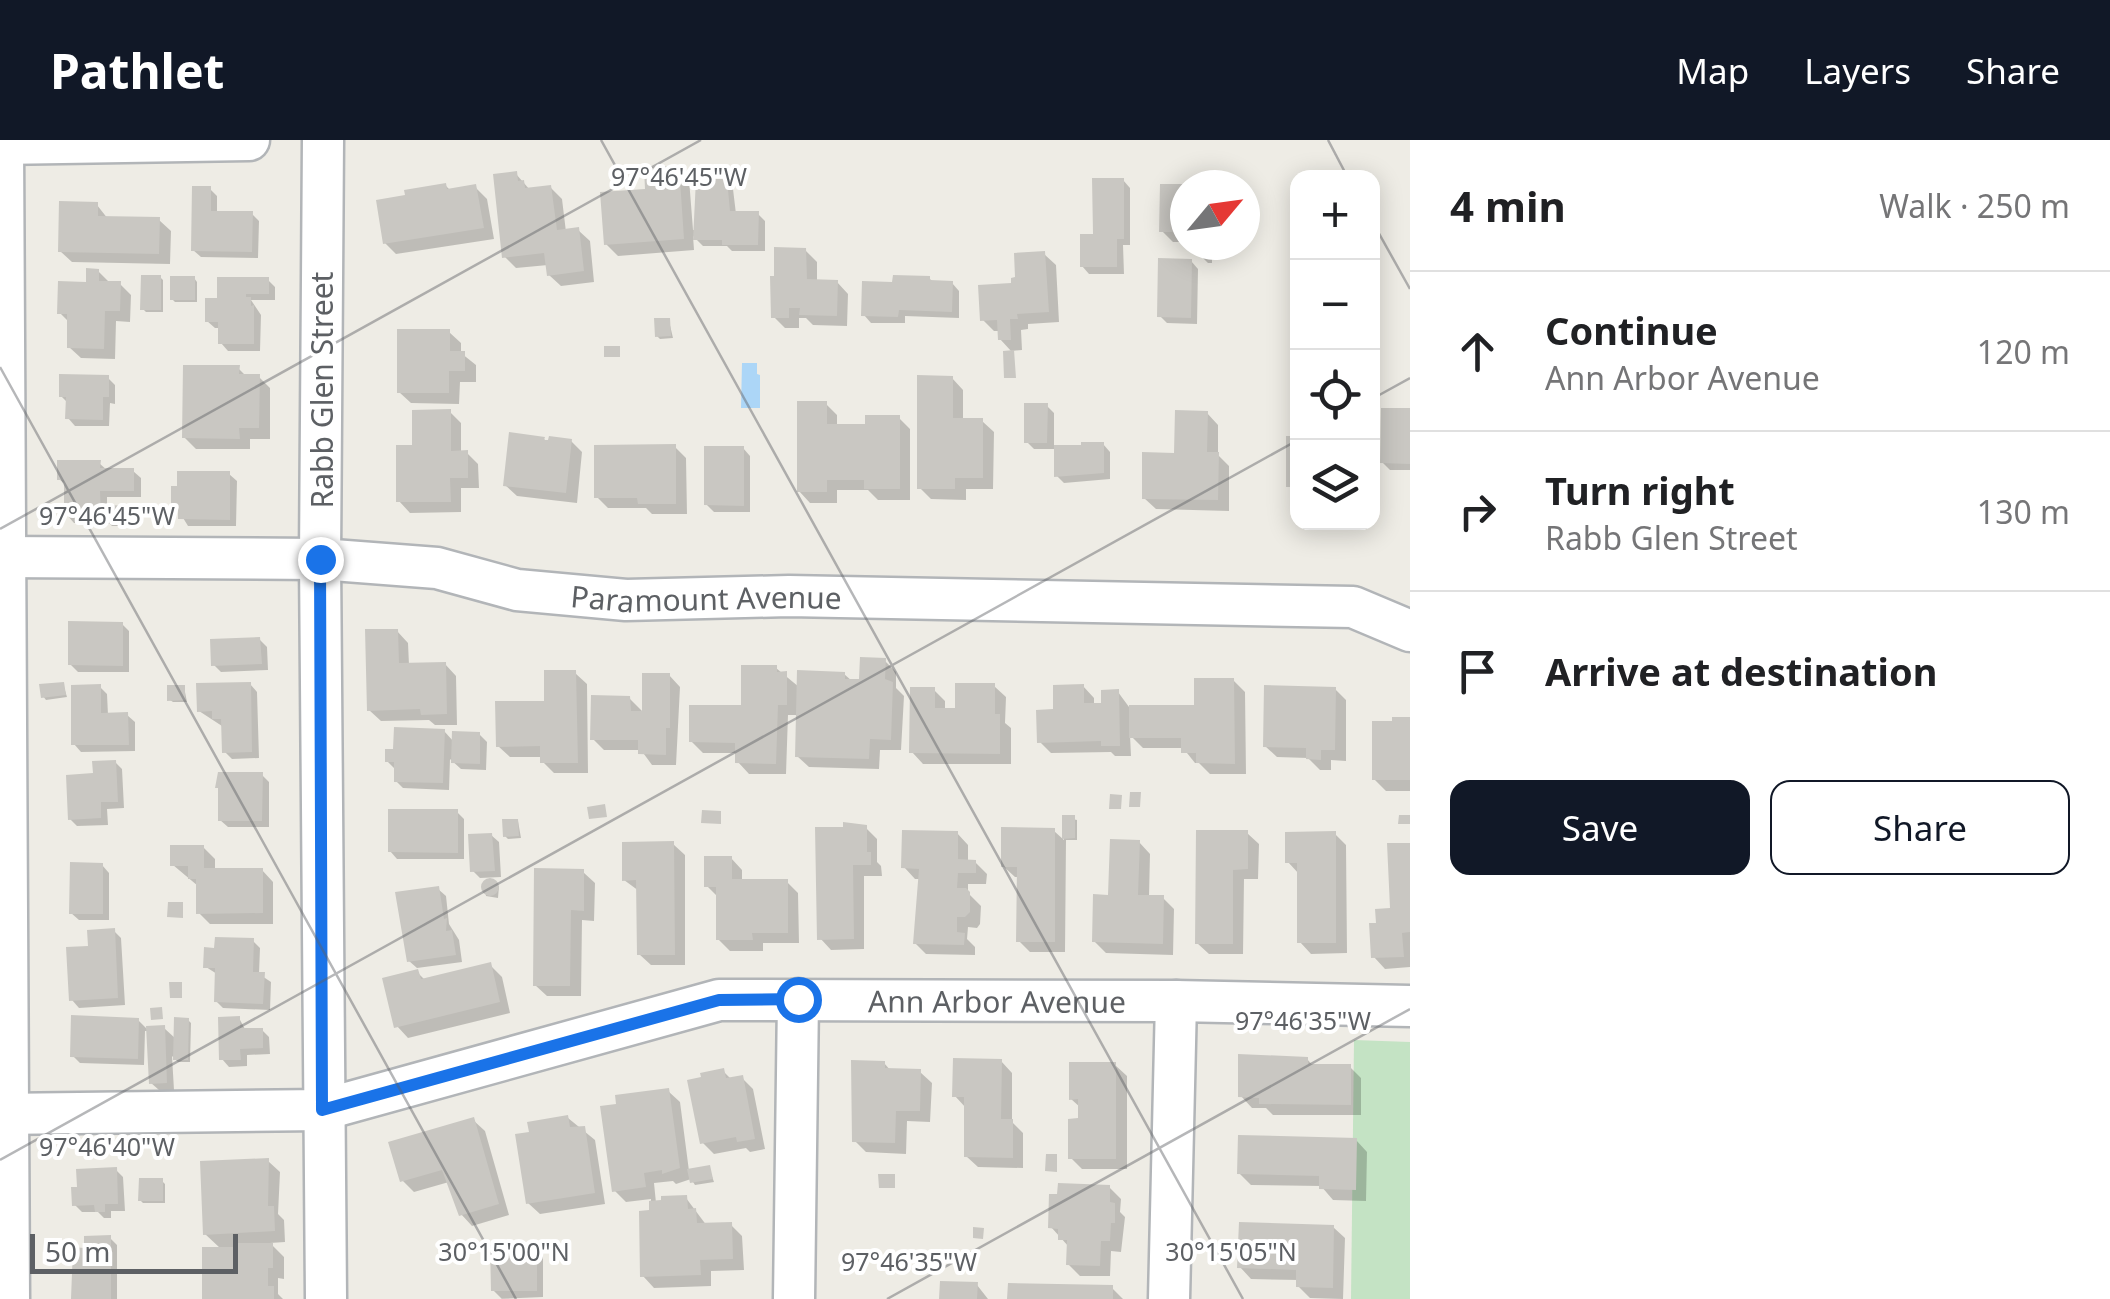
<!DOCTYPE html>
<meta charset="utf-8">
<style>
:root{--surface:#fff;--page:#f2f2f2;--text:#202124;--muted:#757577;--line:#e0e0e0;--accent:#111827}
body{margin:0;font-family:"Noto Sans",sans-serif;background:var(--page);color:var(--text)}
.controls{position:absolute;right:30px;top:30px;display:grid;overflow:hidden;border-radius:20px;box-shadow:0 5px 25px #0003}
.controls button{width:90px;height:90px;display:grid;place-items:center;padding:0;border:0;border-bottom:2px solid var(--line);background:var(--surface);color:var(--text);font:50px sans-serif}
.compass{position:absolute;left:1170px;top:30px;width:90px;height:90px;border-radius:50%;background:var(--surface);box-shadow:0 5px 25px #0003;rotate:61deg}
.scale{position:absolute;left:30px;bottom:25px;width:208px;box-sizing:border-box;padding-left:10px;border:5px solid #5d6064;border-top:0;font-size:28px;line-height:35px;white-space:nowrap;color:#5d6064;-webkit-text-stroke:8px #fff;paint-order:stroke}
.stop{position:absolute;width:30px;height:30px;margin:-22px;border:8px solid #1a73e8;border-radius:50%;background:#fff}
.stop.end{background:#1a73e8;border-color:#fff;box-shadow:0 2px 10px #0008}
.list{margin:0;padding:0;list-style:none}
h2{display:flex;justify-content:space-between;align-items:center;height:130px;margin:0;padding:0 40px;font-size:42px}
h2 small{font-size:32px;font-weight:400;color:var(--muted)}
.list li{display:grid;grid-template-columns:65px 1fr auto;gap:30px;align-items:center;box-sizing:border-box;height:160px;padding:0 40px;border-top:2px solid var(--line)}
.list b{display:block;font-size:38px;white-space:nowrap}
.list p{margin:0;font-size:32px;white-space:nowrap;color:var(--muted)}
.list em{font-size:32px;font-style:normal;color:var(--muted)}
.actions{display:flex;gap:20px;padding:30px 40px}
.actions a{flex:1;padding:22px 0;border:2px solid var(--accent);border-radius:20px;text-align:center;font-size:35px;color:var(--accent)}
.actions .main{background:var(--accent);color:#fff}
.icon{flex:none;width:55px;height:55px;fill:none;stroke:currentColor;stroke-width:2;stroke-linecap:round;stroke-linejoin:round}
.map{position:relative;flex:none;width:1410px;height:1159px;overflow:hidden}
header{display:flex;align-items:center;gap:60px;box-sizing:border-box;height:140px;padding:0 50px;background:var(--accent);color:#fff}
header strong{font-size:48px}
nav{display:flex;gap:55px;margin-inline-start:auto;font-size:35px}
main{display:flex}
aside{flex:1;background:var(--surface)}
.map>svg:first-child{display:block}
.green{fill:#c4e3c4}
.water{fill:#acd6f7}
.shadow{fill:#0003}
.building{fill:#c9c7c2}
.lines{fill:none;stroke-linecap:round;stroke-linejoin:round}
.minor-casing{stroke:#b2b5b8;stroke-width:45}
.minor{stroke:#fff;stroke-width:40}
.route{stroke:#1a73e8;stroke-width:12}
.ticks{fill:none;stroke:#5d6064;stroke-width:2.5;stroke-opacity:0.45}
.labels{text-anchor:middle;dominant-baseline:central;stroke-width:8;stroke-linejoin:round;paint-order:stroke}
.street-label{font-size:30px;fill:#5d6064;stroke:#fff}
.ticks-label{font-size:25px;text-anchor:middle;fill:#5d6064;stroke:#fff;stroke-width:8;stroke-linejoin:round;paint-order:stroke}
</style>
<header>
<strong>Pathlet</strong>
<nav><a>Map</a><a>Layers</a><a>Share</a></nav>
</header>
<main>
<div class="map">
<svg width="1410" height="1159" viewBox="0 0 1410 1159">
<rect width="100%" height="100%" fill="#eeece5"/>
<path class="green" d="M1354,900l56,2v257h-59z"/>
<path class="water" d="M742,223h15v11l3,1v33h-19z"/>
<path class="shadow" d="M678,28l11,11 4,51h3l30,-49 7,8 3,25h22l7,7v30h-33l-5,-5h-24l-10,-10 1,14 -76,6 -12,-12 42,-52z
M516,34l14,16 21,-2 11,11 4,33 12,-2 12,11 4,41 -33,4 -12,-11 -1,-10 -32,3 -11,-11z
M1123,40l7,8v57h-7l1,29h-35l-7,-8z
M446,46l5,5 24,-4 12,12 7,40 -98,15 -11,-11z
M1185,47v55h-12l-11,-11z
M210,49l7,7v17l35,1 7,7 -1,37 -57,-1 -8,-7z
M97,65l11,14 51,1 12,11 -1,33 -98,-2 -12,-11z
M1196,105h16v18h-4l-12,-12z
M805,110l12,12v20h20l11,12 -1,32 -34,-1 -7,-7h-7v10h-14l-11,-11z
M1044,114l12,11 3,57 -31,2v5l-7,1 1,20 -11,1 -11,-12v-8h-6l-11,-11z
M1191,121l7,8 -1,55 -30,-1 -7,-7z
M98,131l12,12 10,1 11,11 -1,27 -14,-1 -1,38 -34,-1 -12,-11 1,-24 -10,-10z
M160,137l3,3v32h-17l-3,-3z
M194,138l3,4v20h-22l-3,-3z
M929,138l5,5h18l7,8v27l-54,-2v7h-34l-7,-8 31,-31z
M268,140l7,7v13h-24l10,15 -1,36h-32l-7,-8v-15h-6l-8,-7 12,-21z
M669,181l4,17 -13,1 -3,-3z
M449,192l12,11v10l15,12v17h-16l-1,22 -48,-1 -12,-11z
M238,228l9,9h12l11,11v51h-20v10h-54l-12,-12z
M108,238l7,7v19l-5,-1 -1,23h-34l-7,-8v-15l-7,-7z
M952,238l11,12v31h19l12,11 -1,57h-27v11l-35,-1 -11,-11z
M826,264l11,11v11h31l31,-8 11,11v71h-32l-10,-10h-31v13h-27l-11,-12z
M1047,266l7,7v34l49,-3 7,8v27l-46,4 -7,-7 -1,-27h-22l-8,-8z
M1410,271v59h-20l-8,-8z
M450,272l11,11v30h6l11,11 1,24h-18v24l-51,1 -11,-12 16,-54z
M1207,273l11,12v30l11,11v45l-73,-2 -12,-11z
M544,299l6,6 21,-4 11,11 -5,51 -60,-7 -12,-11z
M675,307l11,11 1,56h-35l-6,-6h-38l-11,-11z
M743,308l7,8v56h-36l-8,-8z
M99,323l9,8h25l8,7v19h-34v11h24l3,3 -5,15h-17l-3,-3h-35l-7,-8v-29l-8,-7z
M229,334l8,7 -1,45h-48l-14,-23z
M122,484l7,7v41h-51l-8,-8z
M397,491l11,12 1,22 36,-1 11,12 1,49h-22l-6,-5 -48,1 -12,-11z
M259,499l8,8 1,23 -47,2 -7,-7z
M885,521l11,11v16l8,8 -3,54h-21l-1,19 -70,-2 -12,-11 1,-41h-10l-2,59h-37l-11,-12v-9h-35l-12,-12 52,-33 33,-40 23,19 45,-13 8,7 10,1z
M575,533l12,11 1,89h-34l-11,-11 -1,-5h-32l-12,-11z
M669,535l11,12 -4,78h-24l-11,-15h-37l-11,-11 36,-41 16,16z
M1233,540l12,12 1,82h-36l-11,-11h-4l-12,-15h-40l-13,-13 1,21h-16l-4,-4 -60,1 -11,-11 16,-30 27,-26 11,12v8l9,-1 15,-13 11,15 67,1z
M63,544l4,13 -21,3 -3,-4z
M250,544l7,8 2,66 -27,1 -7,-7 -3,-26 -23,-15z
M994,546l12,11 -1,26 6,5v36h-88l-11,-12 22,-62 11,11v9h12z
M100,547l7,7 1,21h19l8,7v29l-54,1 -7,-8z
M184,547l3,15h-14l-3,-2z
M1335,549l11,11v61l-15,-1v10h-11l-12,-12 -31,-1 -12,-11z
M1410,579v72h-24l-12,-12z
M444,591l10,11 25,-8 8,8 -1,28 -25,-1 -11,-10 -1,31 -46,-2 -7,-7 -2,-13 -7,-7z
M115,622l7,7 2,39 -17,1 1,16 -31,1 -7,-7 26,-43z
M262,635l7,7v45h-41l-8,-7z
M457,672l7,7v40h-67l-7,-8z
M1064,677l13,3v20h-11l-1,112h-35l-11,-11v-64h-4l-12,-11 51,-35 10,9z
M518,681l3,17 -13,1 -3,-3z
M866,688l11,11v23l4,4 1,10h-18v73l-33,1 -11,-12z
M957,693l11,12v17h7l12,12 -1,10h-18v9l13,13 -1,18 -3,4 -9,-1 -1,12 8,8v8l-49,-1 -11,-11 6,-64h-6l-11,-12z
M1247,693l12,11 -1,35h-14l-1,75h-34l-12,-11z
M1335,694l11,11 1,108 -36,1 -11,-12 -1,-68 -11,-12z
M491,695l8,7 2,35 -21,1 -7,-7z
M1139,702l11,12 -1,43 14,1 11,11 -1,46 -67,-2 -12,-12z
M673,704l12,11v110h-34l-12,-11v-63l-15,-11z
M1410,705v122l-25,2 -11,-12 4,-31 14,-16z
M203,707l12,12v12l47,-1 11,12v42h-63l-11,-11 -1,-27 -25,-21z
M731,718l11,12v11l45,1 11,11 1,50h-36v8h-33l-12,-12 1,-41 -12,-12z
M102,725l7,8v47h-30l-8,-7z
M583,732l12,11 -1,38 -12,-1 -1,76h-34l-12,-11z
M484,743l15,3 -1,12 -12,-2z
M438,749l8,7 3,28 10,16 3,22 -45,6 -8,-7z
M114,791l7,7 4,67 -46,3 -7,-8 18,-52z
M253,801l7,7 -1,26 12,8 -1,28 -47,-2 -7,-7 1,-27 -11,-7z
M490,825l12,12 8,36 -102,25 -11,-12 20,-54 9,9z
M239,878l7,13 16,-1 7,7 1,17 -23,1v11l-18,1 -7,-8z
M138,880l9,9 17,-1 12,11 12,-19 3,3 -1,39h-12l-6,-6 2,34h-15l-8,-7 -2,-52h-4l-1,34 -64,-2 -7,-7z
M1307,919l7,8h36l11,11v37h-88l-7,-7h-14l-11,-12z
M1001,921l11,12v49l11,11v35l-45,-1 -12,-11v-48l-11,-12z
M884,923l7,8 29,1 12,11 -2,39 -23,-1 -1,33 -40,-2 -11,-11z
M1115,925l12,11v93h-45l-11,-11 10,-37v-13l-10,-9z
M723,931l9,9 10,-2 11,11 12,60 -15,3 -4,-4 -32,6 -12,-12z
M668,951l12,11 9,69 20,-3 5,14 -19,3 -4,-6 -15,5 -3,-3 -19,2 2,20 30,-5 21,28 24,-1 11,11 2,34 -33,1v15l-57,2 -11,-12 8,-77 -25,3 -11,-11z
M568,978l27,22 10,64 -65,10 -12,-11 4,-69z
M473,980l12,11 24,84 -37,11 -11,-12 -12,-32 -35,10 -12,-12z
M1356,1000l11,12 -1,49 -33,-1 -12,-14 -70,-1 -12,-12z
M268,1021l12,11 -2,42 6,6 1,22 -15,1 14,14v22l-6,-1v16l5,5h-79l16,-51 -15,-14z
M116,1030l7,7 2,34h-14v7h-7l-6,-6h-16l-7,-7z
M162,1041l3,3v19h-22l-3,-3z
M1109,1047l12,12 -1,13 5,5 -4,35 -10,-1 -1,25h-30l-12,-12 1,-17 -18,-20z
M1333,1087l12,11 -2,61 -33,-1 -12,-12 1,-6 -48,-1 -11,-12z
M110,1098l7,7v54h-43l12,-49z
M536,1106l7,8v43l-48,2h7l-9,-9z
M977,1145l11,14h-46z
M1112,1148l11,11h-113z"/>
<path class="building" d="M679,25l5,74 -80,6 -4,-53 45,-3 -1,-21z
M517,31l1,10 6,-1 1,8 26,-3 6,45 22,-3 5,44 -37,5 -3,-23 -42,5 -9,-84z
M1092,38h32v61h-7v28h-37v-33h13z
M696,39h31l3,32h29l-1,34h-36v-5h-29z
M446,43l1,6 29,-5 8,44 -101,16 -7,-44 29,-5 -1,-5z
M1160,44h25v48h-26z
M192,46h19v25h42l-1,41 -61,-1z
M59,61l39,1v14l62,1 -1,37 -101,-2z
M774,107l32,1 1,31 31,1 -1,36 -38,-1 1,-7h-11v10h-18l-1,-42h4z
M1045,111l4,61 -32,2 1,5h-8l1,21h-13l-1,-20 -17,1 -2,-36 33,-2v-5l4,-1 -1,-24z
M1158,118l34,1 -1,59 -34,-1z
M86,128l13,1v12h22l-1,30h-15l-1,38 -37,-1v-34h-10l1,-33 28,1z
M141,135h20v35h-21z
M893,135l37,1v4l23,1 -1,31 -53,-2 -1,7 -37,-1 1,-35 30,1z
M170,136h25v24h-25z
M217,137h52v17h-23v3h5v9l3,-1v39h-36v-22h-13v-24h12z
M654,178h16l1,18 -16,1z
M397,189h53v22h15v20h-16v22h-52z
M604,206h16v11h-16z
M1014,210l2,28h-12l-1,-27z
M183,225h57l-1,9h21l-1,54h-20l1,11 -58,-1z
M59,234l50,1v22h-6v23l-38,-1 1,-22h-7z
M917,235l36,1v42h30v60h-28v11h-38z
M797,261h30v23h38v-9h35v74h-36v-9h-37v12h-30z
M1024,263h24l-1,40h-23z
M1381,268h29v56l-30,-1z
M451,269v42l17,-1v28h-18l1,24h-55v-57h16v-35z
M1175,270l33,1 -1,41h12l-1,48 -76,-1v-47l32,1z
M509,292l36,5 -1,3h4l1,-4 23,3 -6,54 -63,-7z
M1286,296h12v51h-12z
M1081,302h23v31l-50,4v-32h27z
M676,304v60h-38l-1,-6h-43v-53z
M704,306h40v60l-40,-1z
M57,320h44l-1,8h34v23h-34l1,25h-37v-36h-7z
M177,331h53v49l-52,-1v-15h-7v-18h6z
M107,365l25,1 -5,18h-20z
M68,481l55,1v44l-55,-1z
M365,489h33l1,34 47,-1 1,52 -26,1 -1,-6 -53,2z
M260,497l2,27 -51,2 -1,-27z
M860,517l26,1 -1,21 8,3 -2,58 -21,-1 -1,20 -74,-2 2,-87 48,2v7h14z
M741,525h36v7l10,-1v34h-9l-2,59 -41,-1v-20l-46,-1v-37h52z
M544,530h32l2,93h-38v-17l-44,1 -1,-46h49z
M642,533h28v55h-4v27l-28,-1v-14h-48l1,-45 39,1 1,15h11z
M1194,538h40l1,86 -39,-1v-10h-15v-15h-52v-33h65z
M64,542l2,13 -25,3 -2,-14z
M251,542l1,70 -30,1 -1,-34h-9v-8l-15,1 -1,-29z
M955,543h40v31h5v40l-91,-1 1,-66h25v21h20z
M101,544v29l27,-1 1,33h-58v-60z
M1084,544v19h17v-13l18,-1 1,57h-19v-5l-64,2 -1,-33 17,-1v-24z
M167,545h18v15l-18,1z
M1264,545l72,2 -1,63h-14v10l-15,-1v-11l-43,-1z
M1392,577h18v63h-38v-59h20z
M394,587l51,2 -2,54 -49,-1v-20h-9v-13h8z
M452,591l28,1v32l-29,-1z
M116,620l2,42h-17v16l-33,2 -2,-45 27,-2 -1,-12z
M218,632h45l-1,49h-44v-33h-3z
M1130,652h11l-1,15h-11z
M1110,654l12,1 -1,14h-12z
M605,664l2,13 -18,2 -2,-12z
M388,669h70v44l-70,-1z
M702,670l19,1v13l-20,-1z
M1062,675h13v23l-13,1z
M1399,675h11v9h-12z
M502,679h16l1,17 -16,1z
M843,682l24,3v27h4v13h-18l1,74 -37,1 -2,-113h28z
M1001,687l54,1v114h-39l1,-75h-16z
M902,690l56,1v28l18,1v13h-18l-1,15h9l4,4v20l-5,5h-8v15l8,1 -1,12 -51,-1 6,-75 -18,-1z
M1196,690h52v39l-15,1v74h-38z
M1336,691v112h-39v-80h-12v-31z
M492,693l3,38 -25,1 -2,-38z
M1110,699l30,1 -2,55h26l-1,49 -71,-2 1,-48 15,1z
M674,701l1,114h-38l-1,-75 -14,1v-39z
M1387,703h23v89l-8,1 2,24 -33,1 -2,-35h7l-1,-14 15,-1z
M170,705h34v23h59v45l-67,1v-35h-8v-13h-18z
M704,716h28v23h56v54h-36l1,7h-37v-53h-12z
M70,722l33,1v51h-34z
M534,728l50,1v42l-13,-1 -1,76h-37z
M481 747a9 9 0 1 1 18 0a9 9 0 1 1-18 0Z
M439,746l5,33 3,-1 -1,13 6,-1 4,25 -49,7 -12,-70z
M168,762h15v16l-16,-1z
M115,788l3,70 -49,3 -3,-54 22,-1 -1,-16z
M215,797l39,1 -1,34h12l-2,32 -49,-2 1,-34h-12l1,-21 10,1z
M491,822l9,40 -106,26 -12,-50 36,-9 3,10z
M169,842h13v16h-12z
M162,867l1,12 -12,1 -1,-12z
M71,875l68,3 -1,41 -68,-2z
M240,876v12h23v20l-23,1 1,11h-22l-1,-43z
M174,877l15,1 -1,42h-15z
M165,885l2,58 -18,1 -3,-58z
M1238,914l70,3v7h43v41l-92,-1v-6l-21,-1z
M953,918l49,1 -1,60h12v39l-49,-1v-60h-12z
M851,920l34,1v7l36,1 -1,42h-24l-1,32 -43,-1z
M1069,922h47v97h-48v-40l10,-1v-19l-9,1z
M724,928l2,10 17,-3 12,64 -18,3 -1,-5 -36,7 -13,-64 14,-3 -1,-4z
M669,948l11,80 -18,6v-4l-18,3 2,14 -34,5 -12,-86 16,-2 -1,-9z
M568,975l2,12 15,-1 10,67 -69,11 -11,-70 14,-2 -2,-10z
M474,977l25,87 -40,12 -17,-46 -42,12 -12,-40z
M1238,995l119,3 -1,52 -37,-1v-13l-82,-2z
M1046,1014h11v18l-12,-1z
M269,1018l-1,48h6l1,25 -72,4 -3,-74z
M710,1025l3,14 -23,4 -3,-14z
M117,1027l1,37h-13v8h-10l-1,-7 -22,1 -1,-19h6l-1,-18z
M878,1034h17v14h-16z
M139,1038h24v23h-25z
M1058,1043l52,2v17l5,1v20h-4l-1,18h-9l-1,25 -34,-1 1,-25h-9v-11l-10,-1 1,-34h8z
M687,1055l1,14 8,-1 1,15 35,-1 1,37 -33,1 1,15 -61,2 -1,-66 10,-1v-9l12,-1v-4z
M1239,1082l95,3 -1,63 -37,-1v-17l-59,-2z
M973,1087l11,1 -1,11 -10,-1z
M111,1095v64h-40l2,-52 11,1v-12z
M234,1103h39v25h-5v18h6v13h-72v-52h33z
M537,1104v47h-46l-1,-46z
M940,1141l38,1 -1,17h-38z
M1008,1143l105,2v14h-106z"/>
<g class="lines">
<g class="minor-casing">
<g id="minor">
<path d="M323,0l-3,419 6,740"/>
<path d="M0,4l249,-4"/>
<path d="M3,4l6,1155"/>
<path id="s1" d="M0,417l320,2 117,9 80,22 109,10 163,-4 564,11 57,24"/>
<path id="s2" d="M0,974l322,-4 397,-110 457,1 234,5"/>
<path d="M794,1159l4,-300"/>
<path d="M1169,1159l7,-298"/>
</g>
</g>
<use href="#minor" class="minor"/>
</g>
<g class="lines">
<path class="route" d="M320,419l2,551 397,-110 79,-1"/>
</g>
<path class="ticks" d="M601,0l642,1159M1328,0l20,38M1372,81l38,68M0,227l516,932M1372,259l38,-21M0,389l701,-389M0,1020l1298,-720M887,1159l523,-290"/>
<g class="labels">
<g class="street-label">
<text transform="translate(321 250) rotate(-90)">Rabb Glen Street</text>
<text stroke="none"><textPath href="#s1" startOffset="710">Paramount Avenue</textPath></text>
<text stroke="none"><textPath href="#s2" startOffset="1012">Ann Arbor Avenue</textPath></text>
</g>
</g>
<g class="ticks-label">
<text x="679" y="46">97°46'45"W</text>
<text x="107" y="385">97°46'45"W</text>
<text x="1303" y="890">97°46'35"W</text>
<text x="107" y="1016">97°46'40"W</text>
<text x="504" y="1121">30°15'00"N</text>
<text x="1231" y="1121">30°15'05"N</text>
<text x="909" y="1131">97°46'35"W</text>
</g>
</svg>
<div class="controls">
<button>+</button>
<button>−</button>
<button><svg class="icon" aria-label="locate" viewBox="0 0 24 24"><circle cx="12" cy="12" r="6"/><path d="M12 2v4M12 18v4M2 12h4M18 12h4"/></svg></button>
<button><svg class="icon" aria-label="layers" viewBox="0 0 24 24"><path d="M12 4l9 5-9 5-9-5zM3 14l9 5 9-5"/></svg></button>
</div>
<svg class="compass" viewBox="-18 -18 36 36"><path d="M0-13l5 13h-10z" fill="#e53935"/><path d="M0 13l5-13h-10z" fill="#757577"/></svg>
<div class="scale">50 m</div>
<div class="stop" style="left:798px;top:859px"></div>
<div class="stop end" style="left:320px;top:419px"></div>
</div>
<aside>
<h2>4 min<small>Walk · 250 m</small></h2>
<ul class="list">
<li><svg class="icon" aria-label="ahead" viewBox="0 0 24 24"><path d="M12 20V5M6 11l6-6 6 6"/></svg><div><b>Continue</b><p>Ann Arbor Avenue</p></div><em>120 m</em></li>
<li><svg class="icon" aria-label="right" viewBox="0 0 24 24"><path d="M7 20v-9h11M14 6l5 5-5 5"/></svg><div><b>Turn right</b><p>Rabb Glen Street</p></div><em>130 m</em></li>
<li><svg class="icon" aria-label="arrive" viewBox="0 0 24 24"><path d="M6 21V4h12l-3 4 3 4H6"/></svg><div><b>Arrive at destination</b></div></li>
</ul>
<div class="actions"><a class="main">Save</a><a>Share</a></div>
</aside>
</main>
